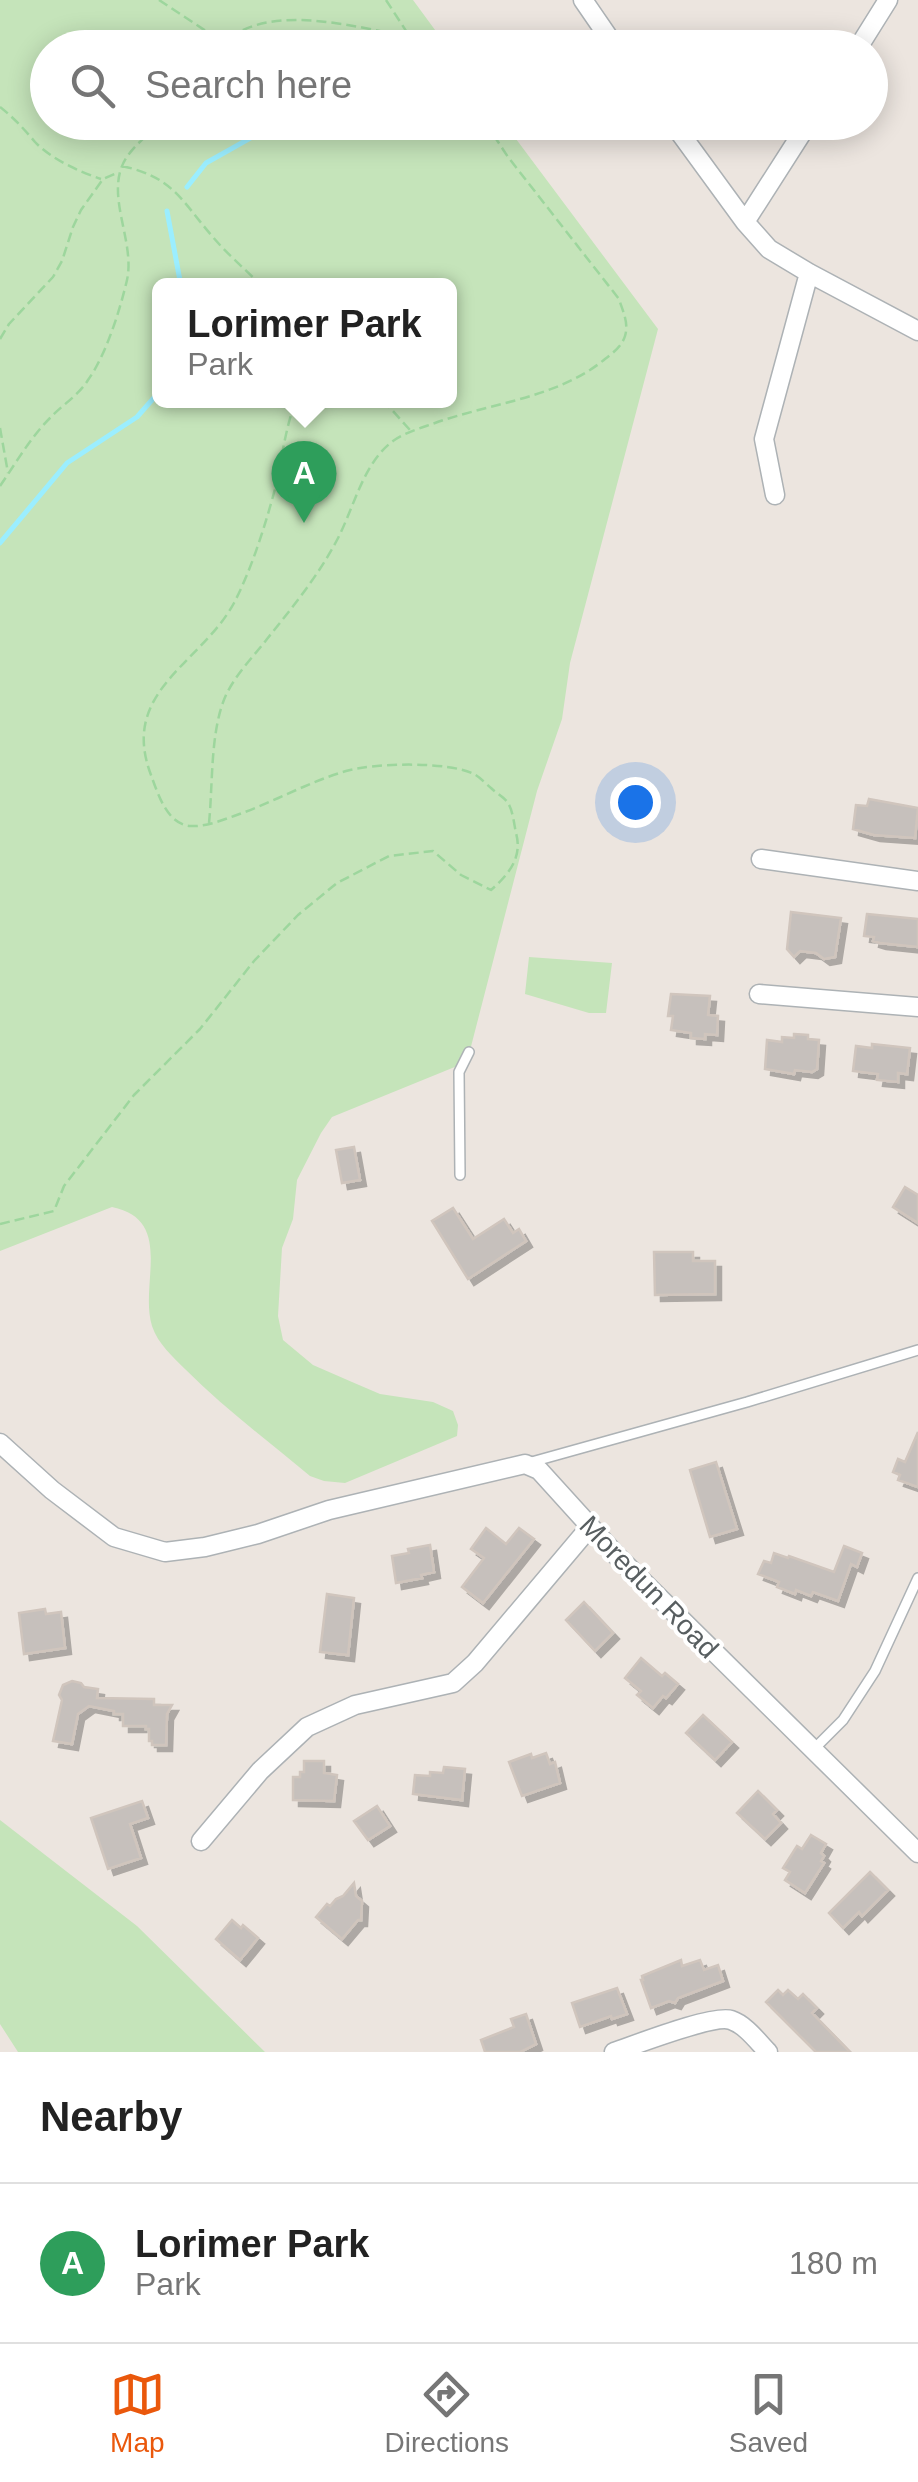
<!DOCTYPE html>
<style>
:root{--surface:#fff;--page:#f2f2f2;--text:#222;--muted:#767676;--line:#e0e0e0;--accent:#ea580c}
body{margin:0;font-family:Arial,sans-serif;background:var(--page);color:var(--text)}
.you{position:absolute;left:635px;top:802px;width:35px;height:35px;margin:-25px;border:8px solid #fff;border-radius:50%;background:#1a73e8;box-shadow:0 0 0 15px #1a73e833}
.badge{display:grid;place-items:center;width:65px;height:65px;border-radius:50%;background:var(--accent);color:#fff;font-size:32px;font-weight:700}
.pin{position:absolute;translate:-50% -82px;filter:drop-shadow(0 2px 5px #0008)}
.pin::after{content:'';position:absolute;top:52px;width:35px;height:30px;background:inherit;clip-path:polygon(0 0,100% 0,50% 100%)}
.popup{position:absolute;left:152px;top:278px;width:305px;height:130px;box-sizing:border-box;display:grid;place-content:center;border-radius:15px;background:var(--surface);filter:drop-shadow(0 2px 8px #0005);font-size:32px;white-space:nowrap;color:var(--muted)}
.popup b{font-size:38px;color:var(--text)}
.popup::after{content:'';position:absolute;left:50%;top:100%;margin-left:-20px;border:20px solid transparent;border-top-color:var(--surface)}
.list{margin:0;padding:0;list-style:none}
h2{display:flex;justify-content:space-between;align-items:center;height:130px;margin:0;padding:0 40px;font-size:42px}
h2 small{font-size:32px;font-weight:400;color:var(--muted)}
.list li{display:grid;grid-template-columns:65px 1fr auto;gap:30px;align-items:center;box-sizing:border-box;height:160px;padding:0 40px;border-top:2px solid var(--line)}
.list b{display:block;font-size:38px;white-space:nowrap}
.list p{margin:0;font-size:32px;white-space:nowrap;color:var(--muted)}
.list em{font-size:32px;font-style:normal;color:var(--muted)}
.icon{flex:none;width:55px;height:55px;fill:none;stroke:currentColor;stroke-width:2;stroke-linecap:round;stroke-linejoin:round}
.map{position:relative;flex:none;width:918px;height:2052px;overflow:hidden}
.search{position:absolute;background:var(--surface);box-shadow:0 5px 25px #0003;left:30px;right:30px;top:30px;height:110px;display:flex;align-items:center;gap:25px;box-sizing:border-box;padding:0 35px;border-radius:55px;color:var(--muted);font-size:38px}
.sheet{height:290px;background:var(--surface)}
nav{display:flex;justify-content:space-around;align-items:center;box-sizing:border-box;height:140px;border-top:2px solid var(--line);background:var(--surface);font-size:28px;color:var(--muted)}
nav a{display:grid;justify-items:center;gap:5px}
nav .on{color:var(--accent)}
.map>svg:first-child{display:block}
.green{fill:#c5e4ba;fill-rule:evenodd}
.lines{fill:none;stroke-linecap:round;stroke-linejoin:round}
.stream{stroke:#9beeff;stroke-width:5}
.building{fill:#c6c0bc;stroke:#d0c5bd;stroke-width:2.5;filter:url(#shadow)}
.lane-casing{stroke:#adb2b5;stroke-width:12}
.street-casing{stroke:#adb2b5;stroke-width:21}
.path{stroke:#9dd69d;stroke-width:2.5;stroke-dasharray:10 5;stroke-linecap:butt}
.lane{stroke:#fff;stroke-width:9}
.street{stroke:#fff;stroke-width:18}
.labels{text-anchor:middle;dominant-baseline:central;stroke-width:8;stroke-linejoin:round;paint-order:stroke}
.street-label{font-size:28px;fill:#585e60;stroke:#fff}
</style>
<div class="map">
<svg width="918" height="2052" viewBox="0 0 918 2052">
<defs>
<filter id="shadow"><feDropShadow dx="6" dy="6" stdDeviation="0" flood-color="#0004"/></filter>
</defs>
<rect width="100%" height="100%" fill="#ece5df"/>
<path class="green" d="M0,0h413l25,34 24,-2 22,15 -436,1v74l456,1 154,206 -88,334 -8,56 -25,72 -70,271 -135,55 -11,16 -24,47 -4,39 -11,29 -4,68 5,24 30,25 39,17 28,12 53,8 20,9 5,14 -1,11 -112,47 -21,-2 -14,-5c-42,-35 -86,-68 -125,-107 -12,-12 -27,-25 -33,-43 -13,-42 23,-106 -40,-119l-112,44zM159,286h290v114h-290z
M529,957l83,6 -6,50h-17l-64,-19z
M0,1820l137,106 128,126h-247l-18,-28z"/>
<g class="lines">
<path class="stream" d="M187,187l19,-24 73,-41
M167,211l14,75
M0,543l67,-80 70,-46 22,-25"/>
</g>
<path class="building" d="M869,799l49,9 -3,30 -41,-3 -21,-6 3,-24 11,1z
M791,912l50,6 -6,39 -11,2 -8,-6 -16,-2 -6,6 -7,-8z
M867,914l51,5v28l-38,-4 -7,-2 1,-4 -10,-1z
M671,994l39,2 -2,19 10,1 -1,19 -12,-1v5l-14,-1v-5l-20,-3 2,-14h-5z
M794,1034l14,1v4l11,1 -2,29 -5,3 -17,-2 -1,4 -29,-5 2,-29 15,2v-5l12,1z
M872,1044l38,4 -3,26 -9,-1v9l-21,-2 1,-6 -25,-3 3,-25 16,2z
M354,1147l6,33 -18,3 -6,-33z
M905,1187l13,8v28l-25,-16z
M453,1208l20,31 31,-20 9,14 6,-4 7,12 -58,38 -36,-58z
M654,1252h39v9h22v33l-60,1z
M918,1432v55l-20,-7 2,-5 -7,-3 5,-13 7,3z
M716,1462l21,67 -27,8 -20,-67z
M486,1528l20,16 13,-16 15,11 -51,64 -21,-16 22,-29 -13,-9z
M430,1545l4,27 -13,3 1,3 -26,5 -4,-27 17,-3 -1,-4z
M844,1546l18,7 -5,14 -6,-3 -13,37 -25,-9 -2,4 -15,-6 -1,4 -18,-7 2,-5 -21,-8 6,-13 7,2 3,-10 14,5 1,-2 45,16z
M327,1594l27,4 -6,57 -28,-3z
M584,1602l29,31 -18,18 -29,-31z
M45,1609l1,5 15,-2 4,36 -41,6 -5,-41z
M641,1658l21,18 3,-3 13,11 -12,14 -3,-2 -10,12 -16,-13 4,-4 -16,-13z
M72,1681l9,2 3,4 14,2 -1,9 57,1v6h18l-5,9 -1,31h-14v-4h-3v-12h-3v-3h-23v-12h-9v-3l-25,-5 -11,8 -6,30 -19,-3 9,-41 -3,-5 4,-10z
M703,1715l29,27 -17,18 -29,-27z
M546,1753l4,11 5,-2 5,21 -38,13 -13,-34 22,-8 1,4z
M304,1761h20v12l13,2 -3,26 -41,-1v-23h7v-5h4z
M444,1767l21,2 -3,31 -49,-6 2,-19 15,1v-4l13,1z
M758,1791l19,19 -4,4 8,9 -16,16 -28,-26z
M142,1801l6,17 -18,6 11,34 -33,11 -17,-51z
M377,1806l13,20 -22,14 -14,-19z
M811,1835l15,9 -5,9 3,3 -3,5 3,2 -19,30 -20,-13 5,-8 -7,-4 14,-22 5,3z
M870,1872l18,18 -26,26 -3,-4 -16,16 -14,-15z
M354,1883l2,13 6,5 -1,19h-3l-16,19 -26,-22 11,-13 3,2 6,-7 7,-3z
M232,1920l9,8 2,-3 15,13 -18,22 -24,-21z
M681,1960l1,6 18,-6 4,10 14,-5 5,16 -45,17 -3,5 -6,-2 -18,7 -10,-28h2l-1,-4z
M617,1988l10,26 -15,5 -1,-3 -31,11 -8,-24z
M778,1990l5,5 5,-5 10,9 5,-5 14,14 -5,5 38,39h-34l-50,-50z
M526,2014l10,30 -16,8h-35l-4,-12 33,-13 -3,-8z"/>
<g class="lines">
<g class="lane-casing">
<path id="lane" d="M460,1175l-1,-103 10,-20
M528,1463l219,-61 171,-52
M813,1750l30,-30 32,-49 43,-93"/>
</g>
<g class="street-casing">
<path id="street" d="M583,0l33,48
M858,48l30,-48
M672,122l73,100 24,27 40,24 109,58
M745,222l64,-100
M775,495l-11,-56 45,-166
M761,859l157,22
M759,994l159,13
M0,1443l52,47 62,47 51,15 40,-5 53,-13 71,-24 196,-46 14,6 78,86 301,297
M201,1841l59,-70 47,-44 48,-22 98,-22 22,-20 114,-135
M614,2052c21,-7 100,-38 117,-32 15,5 27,22 37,32"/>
</g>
<path class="path" d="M159,0l62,41
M386,0l24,37 15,11
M219,48c42,-48 132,-22 191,-11
M0,107c14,11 24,22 35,35 16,17 45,30 66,37
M122,166c51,11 59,34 90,70 15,18 33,33 50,50
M0,339l9,-15 44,-47 9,-16 11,-34 8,-17 22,-31 14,-6
M383,400l27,30
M0,428l8,45
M0,486c16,-23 30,-48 50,-68 12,-13 28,-22 38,-38 18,-25 32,-70 39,-100 9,-41 -26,-90 2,-126 9,-12 22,-22 34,-32
M209,823c4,-39 1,-93 17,-128 10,-21 27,-38 41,-56 25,-31 51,-63 70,-99 17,-32 26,-77 56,-99 13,-9 28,-13 42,-18 56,-20 123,-25 170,-64 8,-6 17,-13 20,-23 4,-13 -2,-24 -6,-37l-111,-142 -23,-35
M0,1224l54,-13 10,-25 70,-91 66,-66 54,-68 44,-46 39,-32 52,-27 44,-5 28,24 30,15c17,-15 32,-32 25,-57 -2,-9 -3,-22 -8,-30 -3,-5 -12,-10 -17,-15 -5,-4 -11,-11 -17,-14 -26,-13 -100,-11 -128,-3 -38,11 -74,32 -112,45 -14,5 -29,11 -44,10 -23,-2 -32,-32 -39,-51 -32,-84 50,-111 83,-172 18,-35 31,-77 41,-114 7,-30 10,-60 21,-89"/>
<use href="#lane" class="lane"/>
<use href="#street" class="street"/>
</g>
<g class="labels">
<g class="street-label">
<text transform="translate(649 1587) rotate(46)">Moredun Road</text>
</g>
</g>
</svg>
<div class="you"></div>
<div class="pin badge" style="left:304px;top:523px;background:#2e9e5b">A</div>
<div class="popup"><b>Lorimer Park</b>Park</div>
<div class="search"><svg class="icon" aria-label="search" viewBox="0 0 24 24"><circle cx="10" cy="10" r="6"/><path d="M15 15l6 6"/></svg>Search here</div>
</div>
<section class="sheet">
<h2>Nearby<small></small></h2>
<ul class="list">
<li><span class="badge" style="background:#2e9e5b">A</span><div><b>Lorimer Park</b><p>Park</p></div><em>180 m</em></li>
</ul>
</section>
<nav>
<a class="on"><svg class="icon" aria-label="map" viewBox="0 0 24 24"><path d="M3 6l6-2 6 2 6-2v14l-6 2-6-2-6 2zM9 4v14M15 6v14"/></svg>Map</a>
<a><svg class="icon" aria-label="directions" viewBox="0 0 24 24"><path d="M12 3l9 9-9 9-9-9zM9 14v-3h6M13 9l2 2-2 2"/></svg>Directions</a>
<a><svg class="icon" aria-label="saved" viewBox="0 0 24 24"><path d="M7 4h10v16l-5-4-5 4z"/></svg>Saved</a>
</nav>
